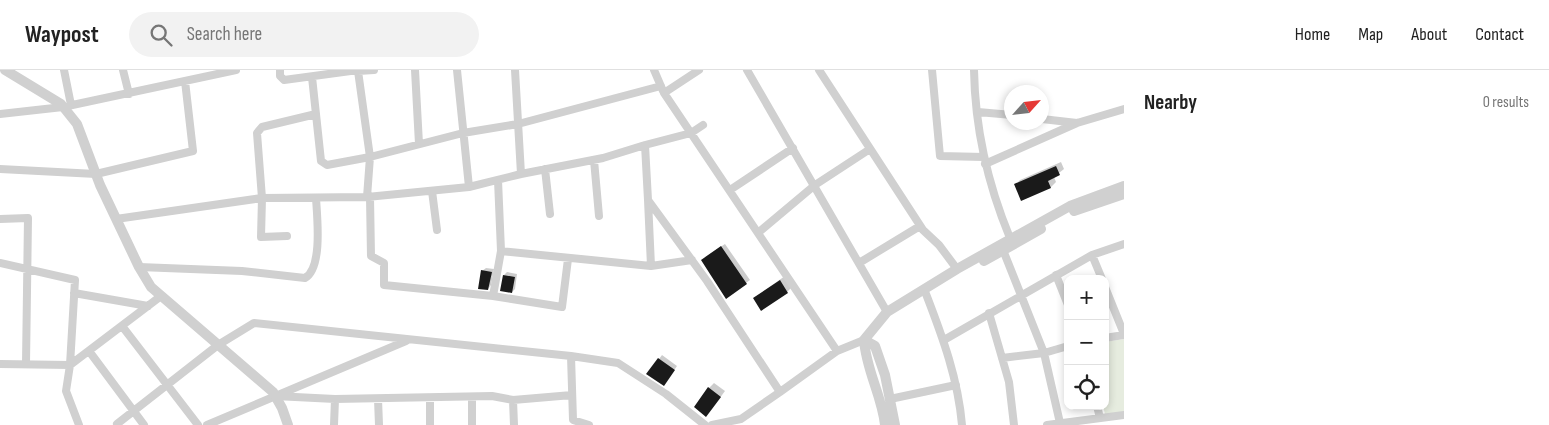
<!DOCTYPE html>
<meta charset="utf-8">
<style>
:root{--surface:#fff;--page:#f2f2f2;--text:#222;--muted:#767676;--line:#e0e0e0}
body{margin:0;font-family:"Sofia Sans Condensed",sans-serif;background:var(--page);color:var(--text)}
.controls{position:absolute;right:15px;bottom:15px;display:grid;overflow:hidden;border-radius:10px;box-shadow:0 2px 8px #0003}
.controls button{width:45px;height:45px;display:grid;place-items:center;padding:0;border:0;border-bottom:1px solid var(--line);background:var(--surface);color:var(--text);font:25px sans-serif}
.compass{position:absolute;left:1004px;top:15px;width:45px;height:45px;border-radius:50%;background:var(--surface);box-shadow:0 2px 8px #0003;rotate:63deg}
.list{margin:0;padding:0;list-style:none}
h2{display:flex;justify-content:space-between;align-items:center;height:65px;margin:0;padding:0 20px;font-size:21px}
h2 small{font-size:16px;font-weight:400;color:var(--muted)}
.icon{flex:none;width:28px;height:28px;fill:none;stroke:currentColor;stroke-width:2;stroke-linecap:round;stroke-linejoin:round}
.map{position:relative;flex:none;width:1124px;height:355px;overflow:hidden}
header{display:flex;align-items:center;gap:30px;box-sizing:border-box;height:70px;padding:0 25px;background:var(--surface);border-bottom:1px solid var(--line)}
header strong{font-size:24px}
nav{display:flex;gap:28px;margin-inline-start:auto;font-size:18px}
.search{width:350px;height:45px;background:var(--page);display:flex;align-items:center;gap:12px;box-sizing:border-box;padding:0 18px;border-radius:28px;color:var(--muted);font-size:19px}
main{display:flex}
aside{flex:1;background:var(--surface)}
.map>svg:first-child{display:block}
.green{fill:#e6ecdf}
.shadow{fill:#0003}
.building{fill:#1a1a1a}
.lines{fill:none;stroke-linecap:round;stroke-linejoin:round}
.minor{stroke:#d0d0d0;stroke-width:8}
.tertiary{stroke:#d0d0d0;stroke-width:10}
</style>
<header>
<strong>Waypost</strong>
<div class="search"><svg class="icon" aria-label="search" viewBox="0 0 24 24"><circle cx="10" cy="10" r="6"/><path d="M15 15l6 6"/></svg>Search here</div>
<nav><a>Home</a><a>Map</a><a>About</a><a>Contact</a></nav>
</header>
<main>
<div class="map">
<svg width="1124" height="355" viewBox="0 0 1124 355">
<rect width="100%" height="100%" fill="#fff"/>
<path class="green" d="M1124,269v73l-19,2 -2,-8h2v-64z"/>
<path class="shadow" d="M1061,92l3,7 -10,8 2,5 -5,5 -29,13 -7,-15 5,-5z
M725,174l25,36 -23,17 -22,-40z
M486,198l8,1 -3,16 -3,4 -6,-18z
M507,202l10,2 -2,15 -3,3 -8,-17z
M785,206l7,11 -5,5 -33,6z
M662,285l15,11 -13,19 -16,-11z
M714,313l11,8 -14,19 -2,-22z"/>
<path class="building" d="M1056,96l4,9 -12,6 3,7 -30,13 -7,-17z
M721,176l26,38 -21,15 -25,-39z
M481,200l11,2 -4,18 -10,-1z
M503,205l12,2 -3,16 -12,-2z
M780,210l8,13 -27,18 -8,-13z
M658,288l17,12 -11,16 -18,-12z
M708,317l13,10 -15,20 -12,-10z"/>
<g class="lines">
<path class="minor" d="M64,0l7,35
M123,0l6,24
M280,0v6l4,4 74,-10
M374,0l-16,1 12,86 93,-24 55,-9 143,-38
M415,0l4,74
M654,0l9,21
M699,0l-35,23 173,258 27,-11
M747,0l140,242
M819,0l104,160 16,15 18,24
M932,0l8,86 44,1
M974,0c1,58 14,115 36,168
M312,7l9,84 6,4 43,-8 -3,40
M978,42l34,3
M0,44l63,-7 173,-37
M1042,49l35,4 47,-14
M703,55l-12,8 -46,12 3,55 59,81 73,111 57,-41
M594,90l5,56
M985,94l92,-41
M0,99l96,5 97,-23 -8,-70
M545,99l5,45
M521,104l82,-16 42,-13
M498,110l3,71
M469,117l52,-13 -6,-104
M730,120l63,-42
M432,121l5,39
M370,127l1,59 13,7v22l109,11 8,-45 150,15
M648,130l3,66 41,-6
M0,149l28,-1 -2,146
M116,149l146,-21 105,-1 102,-10 -12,-117
M759,162l56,-47 55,-36
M287,166l-26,1 1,-39 -5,-65 5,-6 54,-13
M1003,180l41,103 16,70
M1092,185l10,24
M0,193l75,17 -5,85 -70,-1
M859,193l61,-37
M139,197l103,4 63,7c18,-10 12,-62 11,-80
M1056,205l12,30
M1105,217l19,47
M74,223l74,13
M926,224c17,44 32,85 36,131
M493,226l69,11 6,-48
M989,243l20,69 5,43
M122,256l76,99
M1105,268l19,-3
M944,270l148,-85 32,-11
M89,281l55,74
M571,286l47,7 48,31 39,31
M1002,288l42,-5 24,-7
M275,326l60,3 157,-3 21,4 59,-5
M472,327v28
M378,329l1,26
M430,329v26
M890,329l66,-14
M513,330l1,25
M1097,336l3,12
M117,354l101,-79 36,-22 317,33 2,64 16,5
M79,355l-13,-34 4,-26 91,-69
M207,355l199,-84
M334,355l1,-26
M712,355l29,-6 39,-27
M1047,355l77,-10"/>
<path class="tertiary" d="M5,0l56,34 16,20 23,61 39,82 12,20 122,105 9,16 6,17
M1074,141l50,-17
M984,191l57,-32
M864,270l11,6 10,29 10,50
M885,355c-3,-29 -19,-55 -21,-85l23,-28 70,-43 113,-63 54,-20"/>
</g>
</svg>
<div class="controls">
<button>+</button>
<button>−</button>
<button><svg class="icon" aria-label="locate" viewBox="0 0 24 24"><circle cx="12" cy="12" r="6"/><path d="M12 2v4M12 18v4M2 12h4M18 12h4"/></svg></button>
</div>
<svg class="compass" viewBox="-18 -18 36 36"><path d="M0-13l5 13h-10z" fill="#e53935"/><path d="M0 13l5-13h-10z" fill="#767676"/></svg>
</div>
<aside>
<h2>Nearby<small>0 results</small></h2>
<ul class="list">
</ul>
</aside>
</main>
